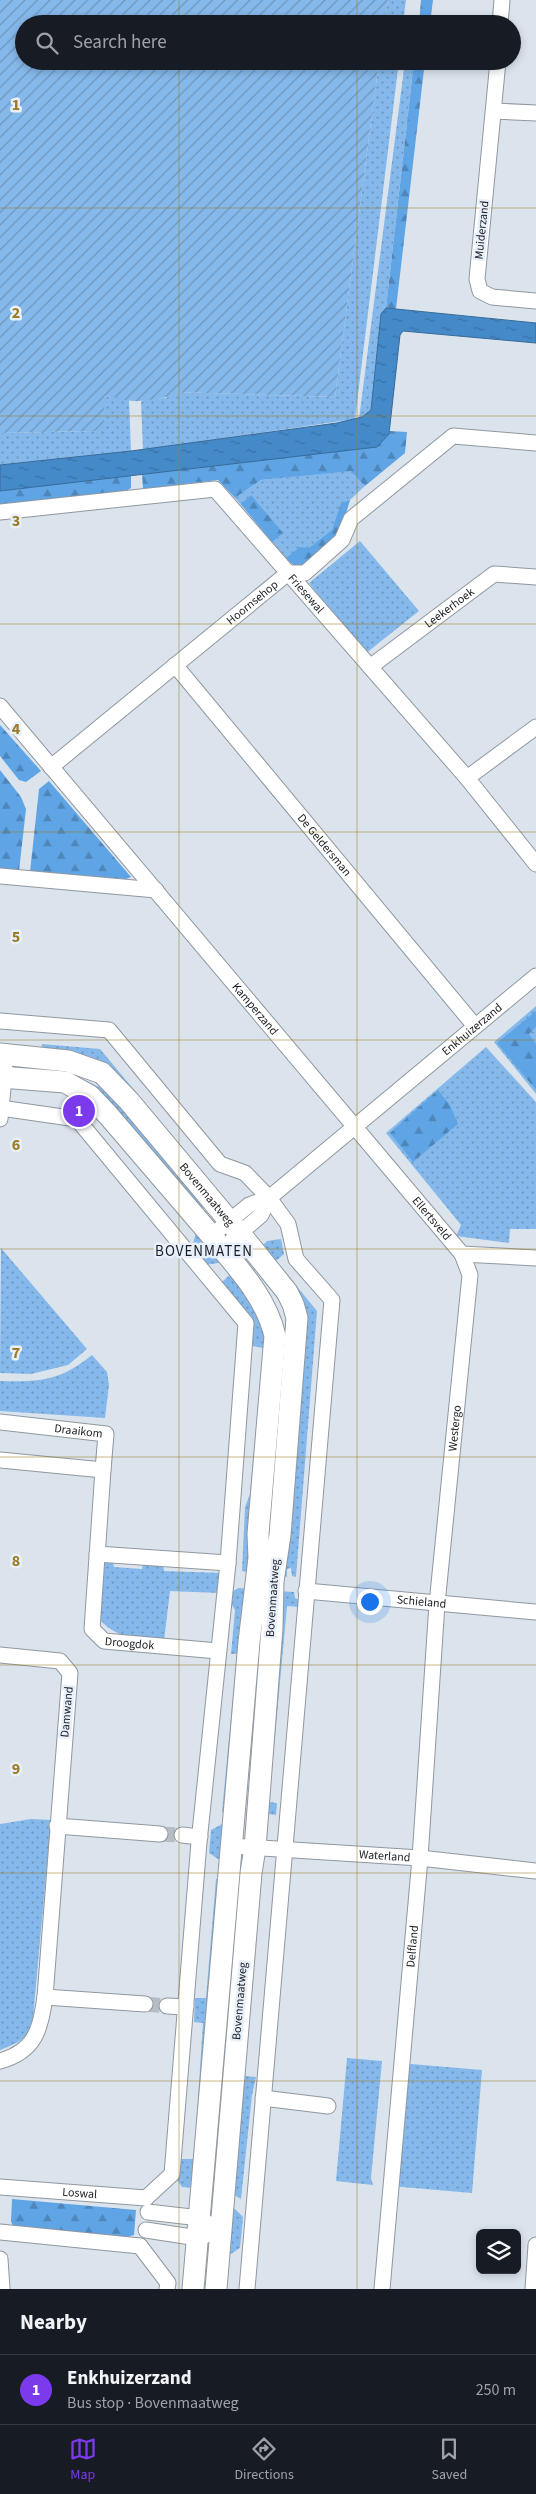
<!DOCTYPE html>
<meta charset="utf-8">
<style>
:root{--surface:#171b24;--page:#242831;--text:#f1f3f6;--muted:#9ea1a6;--line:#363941;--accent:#7c3aed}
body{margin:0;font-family:"Source Sans 3",sans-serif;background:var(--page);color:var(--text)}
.controls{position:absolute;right:15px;bottom:15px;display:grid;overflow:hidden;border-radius:8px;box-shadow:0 2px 8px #0003}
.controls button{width:45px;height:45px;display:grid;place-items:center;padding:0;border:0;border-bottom:1px solid var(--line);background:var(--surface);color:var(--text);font:25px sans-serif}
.you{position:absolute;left:369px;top:1601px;width:18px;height:18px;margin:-12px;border:4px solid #fff;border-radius:50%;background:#1a73e8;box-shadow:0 0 0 8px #1a73e833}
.badge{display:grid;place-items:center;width:32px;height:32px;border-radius:50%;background:var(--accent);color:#fff;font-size:16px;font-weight:700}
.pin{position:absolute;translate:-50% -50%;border:2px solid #fff;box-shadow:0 1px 5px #0006}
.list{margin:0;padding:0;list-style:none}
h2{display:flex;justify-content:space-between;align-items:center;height:65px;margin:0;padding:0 20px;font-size:21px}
h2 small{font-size:16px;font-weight:400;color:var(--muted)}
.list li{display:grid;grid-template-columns:32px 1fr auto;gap:15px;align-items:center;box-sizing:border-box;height:70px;padding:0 20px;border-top:1px solid var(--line)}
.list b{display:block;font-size:19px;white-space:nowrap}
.list p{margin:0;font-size:16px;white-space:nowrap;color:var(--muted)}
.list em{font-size:16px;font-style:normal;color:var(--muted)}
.icon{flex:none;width:28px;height:28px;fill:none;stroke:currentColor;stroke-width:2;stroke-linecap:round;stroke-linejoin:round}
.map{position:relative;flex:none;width:536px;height:2289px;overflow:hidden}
.search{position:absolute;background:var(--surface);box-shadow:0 2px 8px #0003;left:15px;right:15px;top:15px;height:55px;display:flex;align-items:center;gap:12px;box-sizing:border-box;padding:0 18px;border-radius:28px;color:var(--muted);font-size:19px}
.sheet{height:135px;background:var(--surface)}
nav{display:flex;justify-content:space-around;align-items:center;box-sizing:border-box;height:70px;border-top:1px solid var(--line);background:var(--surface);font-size:14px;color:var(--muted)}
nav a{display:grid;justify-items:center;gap:2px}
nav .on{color:var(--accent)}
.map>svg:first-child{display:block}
.grass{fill:url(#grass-dots)}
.forest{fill:url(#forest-firs)}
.garden{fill:url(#garden-furrows)}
.water{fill:url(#water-ripples);stroke:#386a97}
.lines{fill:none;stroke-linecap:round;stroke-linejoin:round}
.street-tunnel{stroke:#b5bcc4;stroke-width:15;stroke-dasharray:15 8;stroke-linecap:butt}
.street-casing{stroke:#8f979f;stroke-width:17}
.secondary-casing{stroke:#8f979f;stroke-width:23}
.street{stroke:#fff;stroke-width:15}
.secondary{stroke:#fff;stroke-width:21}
.grid{fill:none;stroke:#9b7b25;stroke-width:1;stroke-opacity:0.55}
.labels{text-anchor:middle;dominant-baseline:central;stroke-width:5;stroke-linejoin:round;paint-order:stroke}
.street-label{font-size:12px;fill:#1b1e22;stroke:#e8f1fb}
.quarter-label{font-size:15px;letter-spacing:1px;fill:#1b1e22;stroke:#e8f1fb}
.grid-label{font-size:16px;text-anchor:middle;font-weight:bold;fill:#9b7b25;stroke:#e8f1fb;stroke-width:5;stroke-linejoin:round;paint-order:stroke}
</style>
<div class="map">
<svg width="536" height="2289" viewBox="0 0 536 2289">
<defs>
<pattern id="grass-dots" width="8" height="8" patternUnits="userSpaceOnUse" patternTransform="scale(1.25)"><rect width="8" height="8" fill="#86b9eb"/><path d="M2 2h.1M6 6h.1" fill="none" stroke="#6d96be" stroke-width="1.8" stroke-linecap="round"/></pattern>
<pattern id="forest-firs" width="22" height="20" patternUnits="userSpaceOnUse" patternTransform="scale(1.25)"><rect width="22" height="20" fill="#5fa5e6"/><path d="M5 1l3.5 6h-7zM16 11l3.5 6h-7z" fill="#4e86ba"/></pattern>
<pattern id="garden-furrows" width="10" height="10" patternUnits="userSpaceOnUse" patternTransform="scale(1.25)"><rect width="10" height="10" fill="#86b9eb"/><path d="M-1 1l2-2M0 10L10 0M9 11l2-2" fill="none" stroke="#6d96be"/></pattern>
<pattern id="water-ripples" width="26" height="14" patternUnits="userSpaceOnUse" patternTransform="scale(1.25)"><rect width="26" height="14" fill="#448ac9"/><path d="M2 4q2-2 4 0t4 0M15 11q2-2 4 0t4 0" fill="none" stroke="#3870a3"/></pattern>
</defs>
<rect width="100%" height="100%" fill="#dbe4ed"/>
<path class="grass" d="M388,0h18l-3,24h-19z
M379,61h20l-44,358 -212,31 -2,-48 3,-3 22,-1 9,-6 160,5z
M405,61h9l-28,247 -5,6 -10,96 -12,9z
M104,396l25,3 2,52 -131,14v-32l95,-2 9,-9z
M352,470l13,16 -15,14 -10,32 -49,32 -56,-66 26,-18z
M360,541l59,70 -54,43 -56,-71z
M536,1006v88l-42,-52z
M42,1044l58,5 90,108 -85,-88 -64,-19z
M486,1047l50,55v127h-26l-1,14 -53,-7 5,-11 -75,-92z
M37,1068l30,3 42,21 97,113 -4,3 -37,-44 -9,-4 -51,-59 -69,-24z
M197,1228l28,34 -20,3 -13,-17z
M281,1239l3,15 -8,7 41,50 -21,266 -4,-1 -1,-8 -4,1v8l-8,-2 22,-261 -41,-66 7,-7z
M1,1248l86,101 -19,16 -37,9 -31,-1z
M234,1271l32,49 -14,253 -10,-2 3,-64 5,-13 13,-146 -11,-2 1,-23 -31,-41z
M92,1355l15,17 2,13 -4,33 -105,-7v-30c40,1 60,0 92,-26z
M109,1560l4,1 1,6 28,2 1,-6 20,2 1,6 57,2 -2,20 -49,-2 -6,50c-27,-3 -49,-1 -67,-25l5,-50z
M239,1588l12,1 -23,223h-6l15,-158h-6l4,-44 -3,-5 1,-14z
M278,1591l16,1 1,6 4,2v7l-12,-1 -18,196 8,1 -1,12 -15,-2z
M31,1819l20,1 -18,198c-6,22 -13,24 -33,32v-226z
M224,1823l-3,38 -12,-8 2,-23z
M216,1879h5l-27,309 -12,-1 -5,-7 2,-2 2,-19h13l9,-136 -9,-1 1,-24h11z
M259,1891l-14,185 11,1 -4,18 -11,104 -12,-7z
M347,2058l35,3 -11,117 2,7 -37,-4z
M399,2063l83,7 -10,123 -82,-7z
M229,2203l14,14 -3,31 -17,11z"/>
<path class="forest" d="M421,0h12l-3,24h-11z
M414,61h11l-29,248 -10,-1z
M390,431l17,1 -2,21 -40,33 -14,-15 -90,9 -26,18 -17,-18 -75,9 -1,-15 209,-25 38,-15z
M131,475v13l-5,3 -126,14v-14z
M251,495l32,38 -11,9 -31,-38z
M350,500l-10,32 -37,36 -7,-1 -10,-9 14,-11 9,1 23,-18 9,-27z
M0,725l41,46 -15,11 -7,-2 -19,-24z
M0,770l21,27 5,12 -7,62 -19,-2z
M49,781l82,96 -5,2 -96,-7 9,-83z
M536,1011v16l-7,7 7,10v46l-39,-47z
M438,1090l12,15 8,19 -45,38 -23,-29z
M12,2199l124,11 -2,25 -11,3 -110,-11 -2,-6z"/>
<path class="garden" d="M0,0h388l-4,24h-360v37h355l-44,336 -160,-5v3c-10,3 -26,5 -35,6 -11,1 -25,-4 -36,-5v26l-3,6 -6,3 -95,2z"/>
<path class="water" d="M386,308l150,15v20l-133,-12 -3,4 -11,99 -12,13 -377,44v-26l131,-14 206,-28 25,-6 9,-7 10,-96z"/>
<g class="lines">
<path class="street-tunnel" d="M160,1834l22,1
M145,2004l22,2"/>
<g class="street-casing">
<g id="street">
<path d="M500,24l2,-24"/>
<path d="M498,61l-21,218 3,12 12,6 44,4"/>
<path d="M495,111l41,2"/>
<path id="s1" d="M0,512l215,-23 252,289 69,86"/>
<path id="s2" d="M175,665l299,360"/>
<path id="s3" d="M370,667l124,-93 42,3"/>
<path id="s4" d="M0,706l462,548 74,4"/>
<path id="s5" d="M51,767l237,-194h17l37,-33 9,-21 102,-83 83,7"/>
<path d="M467,778l69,-51"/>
<path d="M0,876l156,14"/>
<path d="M0,1021l109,9 111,134 25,9 24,25 19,26 8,35 36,41 -85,989"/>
<path d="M0,1108l77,11 169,204 -18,240"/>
<path d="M0,1119l5,-51"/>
<path id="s6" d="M211,1236l38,-31 20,-7 267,-222"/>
<path d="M233,1239l28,-24 8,-17"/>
<path id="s7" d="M0,1422l106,12 -3,36 -103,-10"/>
<path id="s8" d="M103,1470l-11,159 12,12 114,10"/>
<path d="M97,1554l131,9 -29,279 -27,332 -26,24"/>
<path id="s9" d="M306,1591l230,21"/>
<path d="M0,1655l60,6 10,12 -25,324c-5,32 -9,54 -45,64"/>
<path d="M57,1826l103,8"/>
<path d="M182,1835l18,2"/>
<path id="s10" d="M231,1846l189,12 116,13"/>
<path d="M45,1997l100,7"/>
<path d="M167,2006l19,1"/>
<path d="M263,2098l65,8"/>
<path id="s11" d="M0,2187l146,11"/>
<path d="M148,2212l52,6 21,14"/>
<path d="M146,2230l52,8 9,-3"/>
<path d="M0,2232l140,14"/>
<path d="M140,2246l28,37 -1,6"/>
<path d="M0,2259l2,30"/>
<path id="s12" d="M382,2289l38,-431 17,-254 33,-329 -8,-21"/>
<path d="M533,2289l3,-44"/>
</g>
</g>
<g class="secondary-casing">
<g id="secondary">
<path id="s13" d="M0,1054l68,7 34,12 27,28 122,146 36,45 6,12 4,14 -17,217 -7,47 -1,46 -17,220 -4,25 -35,416"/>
<path d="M0,1077l65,5 25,14 18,19c34,40 68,79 102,119 25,31 56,62 65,102l-17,198 1,24 -10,84 -56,647"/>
</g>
</g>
<use href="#street" class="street"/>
<use href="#secondary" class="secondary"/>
</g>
<path class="grid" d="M179,0v24M357,0v24M179,61v2228M357,61v2228M0,208h536M0,416h536M0,624h536M0,832h536M0,1040h536M0,1249h536M0,1457h536M0,1665h536M0,1873h536M0,2081h536"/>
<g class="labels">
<g class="street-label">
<text transform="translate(482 230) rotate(-84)">Muiderzand</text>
<text stroke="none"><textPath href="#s1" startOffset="355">Friesewal</textPath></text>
<text stroke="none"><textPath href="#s5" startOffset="260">Hoornsehop</textPath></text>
<text stroke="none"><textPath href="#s3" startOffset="99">Leekerhoek</textPath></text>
<text stroke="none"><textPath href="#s2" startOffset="234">De Geldersman</textPath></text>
<text stroke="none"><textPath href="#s4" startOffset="396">Kamperzand</textPath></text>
<text stroke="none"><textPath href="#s6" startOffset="334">Enkhuizerzand</textPath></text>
<text stroke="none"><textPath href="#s13" startOffset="265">Bovenmaatweg</textPath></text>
<text stroke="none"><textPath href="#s4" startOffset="670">Ellertsveld</textPath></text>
<text stroke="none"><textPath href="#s12" startOffset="864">Westergo</textPath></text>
<text stroke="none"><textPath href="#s7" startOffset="79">Draaikom</textPath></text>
<text transform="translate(273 1598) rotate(-86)">Bovenmaatweg</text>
<text stroke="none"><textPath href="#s9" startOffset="116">Schieland</textPath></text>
<text stroke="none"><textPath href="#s8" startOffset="202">Droogdok</textPath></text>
<text transform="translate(67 1712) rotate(-85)">Damwand</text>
<text stroke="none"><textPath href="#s10" startOffset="154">Waterland</textPath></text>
<text stroke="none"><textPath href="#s12" startOffset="344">Delfland</textPath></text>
<text transform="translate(240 2001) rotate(-85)">Bovenmaatweg</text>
<text stroke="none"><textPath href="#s11" startOffset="80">Loswal</textPath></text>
</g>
<g class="quarter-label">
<text x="204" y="1251">BOVENMATEN</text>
</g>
</g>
<g class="grid-label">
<text x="16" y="110">1</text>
<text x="16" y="318">2</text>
<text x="16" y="526">3</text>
<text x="16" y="734">4</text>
<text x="16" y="942">5</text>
<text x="16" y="1150">6</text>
<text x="16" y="1358">7</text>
<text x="16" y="1566">8</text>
<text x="16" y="1774">9</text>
</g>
</svg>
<div class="controls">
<button><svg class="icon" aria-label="layers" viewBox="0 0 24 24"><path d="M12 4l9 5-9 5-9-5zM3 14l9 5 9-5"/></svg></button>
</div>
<div class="you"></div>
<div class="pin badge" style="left:79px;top:1111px">1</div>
<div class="search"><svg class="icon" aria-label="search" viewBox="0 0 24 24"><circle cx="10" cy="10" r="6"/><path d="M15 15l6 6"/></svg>Search here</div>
</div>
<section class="sheet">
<h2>Nearby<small></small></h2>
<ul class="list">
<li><span class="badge">1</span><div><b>Enkhuizerzand</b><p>Bus stop · Bovenmaatweg</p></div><em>250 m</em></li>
</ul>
</section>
<nav>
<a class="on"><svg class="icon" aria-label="map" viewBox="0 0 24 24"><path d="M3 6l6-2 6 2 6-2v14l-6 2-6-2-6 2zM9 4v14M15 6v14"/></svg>Map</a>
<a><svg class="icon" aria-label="directions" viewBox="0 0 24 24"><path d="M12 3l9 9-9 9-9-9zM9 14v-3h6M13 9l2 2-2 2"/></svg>Directions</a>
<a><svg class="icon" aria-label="saved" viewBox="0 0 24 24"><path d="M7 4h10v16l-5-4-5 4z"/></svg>Saved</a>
</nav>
